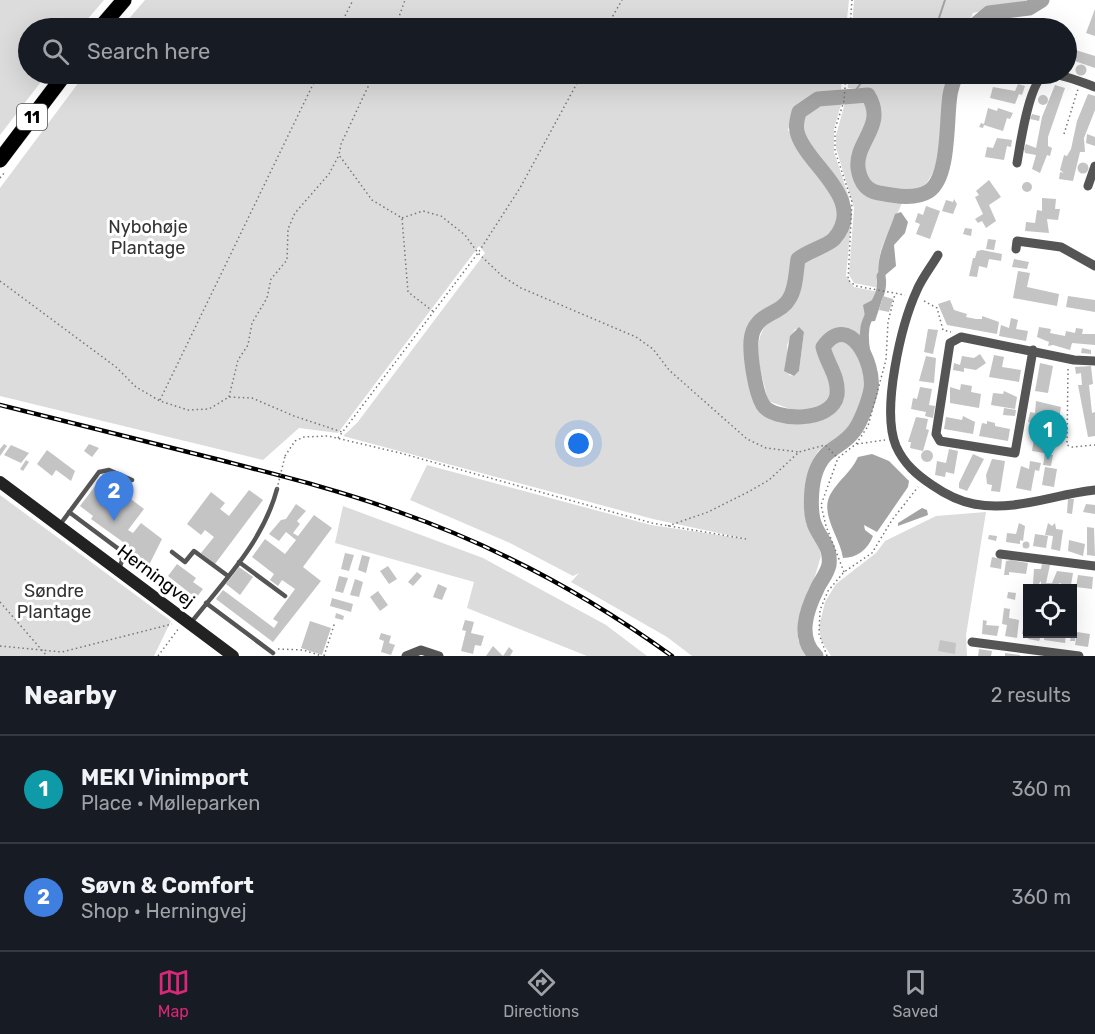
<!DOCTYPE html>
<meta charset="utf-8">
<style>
:root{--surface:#171b24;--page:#242831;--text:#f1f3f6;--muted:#9ea1a6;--line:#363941;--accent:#db2777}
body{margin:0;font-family:Rubik,sans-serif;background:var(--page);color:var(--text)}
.controls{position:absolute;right:18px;bottom:18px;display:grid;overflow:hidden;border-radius:0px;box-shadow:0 6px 24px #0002}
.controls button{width:54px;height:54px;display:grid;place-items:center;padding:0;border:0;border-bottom:2px solid var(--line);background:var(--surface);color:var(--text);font:30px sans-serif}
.you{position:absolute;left:579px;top:444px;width:21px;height:21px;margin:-15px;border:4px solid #fff;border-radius:50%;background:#1a73e8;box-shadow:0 0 0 9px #1a73e833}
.badge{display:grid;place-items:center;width:39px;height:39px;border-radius:50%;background:var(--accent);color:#fff;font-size:20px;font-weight:700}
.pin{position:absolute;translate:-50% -50px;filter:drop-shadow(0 2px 3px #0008)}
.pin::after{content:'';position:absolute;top:32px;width:21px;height:18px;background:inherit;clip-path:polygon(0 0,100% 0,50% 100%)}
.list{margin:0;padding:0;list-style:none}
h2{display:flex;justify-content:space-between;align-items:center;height:78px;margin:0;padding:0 24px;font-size:26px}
h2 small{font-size:20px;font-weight:400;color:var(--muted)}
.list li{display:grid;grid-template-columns:39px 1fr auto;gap:18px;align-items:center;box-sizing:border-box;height:108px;padding:0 24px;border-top:2px solid var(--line)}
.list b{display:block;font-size:22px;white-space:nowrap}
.list p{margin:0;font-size:20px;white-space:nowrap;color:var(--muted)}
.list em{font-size:20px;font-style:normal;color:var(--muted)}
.icon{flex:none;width:33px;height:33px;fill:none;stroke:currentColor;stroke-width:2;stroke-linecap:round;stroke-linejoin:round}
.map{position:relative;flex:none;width:1095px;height:656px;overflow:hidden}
.search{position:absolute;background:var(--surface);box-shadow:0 6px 24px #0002;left:18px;right:18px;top:18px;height:66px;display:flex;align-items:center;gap:15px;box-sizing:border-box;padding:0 21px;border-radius:33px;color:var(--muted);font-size:22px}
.sheet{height:294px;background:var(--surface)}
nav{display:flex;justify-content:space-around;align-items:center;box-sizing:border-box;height:84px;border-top:2px solid var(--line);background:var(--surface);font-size:16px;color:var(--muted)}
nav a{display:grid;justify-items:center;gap:3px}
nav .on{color:var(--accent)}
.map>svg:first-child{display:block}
.green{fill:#dcdcdc;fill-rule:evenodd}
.water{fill:#a3a3a3}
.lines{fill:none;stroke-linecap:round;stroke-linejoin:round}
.stream{stroke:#a3a3a3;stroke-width:2}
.canal{stroke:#a3a3a3;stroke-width:9}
.river{stroke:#a3a3a3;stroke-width:15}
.building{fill:#c4c4c4}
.primary-casing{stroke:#dbdbdb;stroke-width:16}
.path{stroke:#777;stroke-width:1.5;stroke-dasharray:1.5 3;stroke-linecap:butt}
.lane{stroke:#555;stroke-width:4.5}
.street{stroke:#555;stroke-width:9}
.secondary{stroke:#222;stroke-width:12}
.primary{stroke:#000;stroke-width:15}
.rail-casing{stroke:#000;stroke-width:4.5}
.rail{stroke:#fff;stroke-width:2;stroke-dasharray:7;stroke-linecap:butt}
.path-bridge{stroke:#777;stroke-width:1.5;stroke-dasharray:1.5 3;stroke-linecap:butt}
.labels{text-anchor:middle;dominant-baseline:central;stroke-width:6;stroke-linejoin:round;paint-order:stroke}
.shield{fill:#fff;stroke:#4c4c4c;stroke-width:1.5}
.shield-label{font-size:16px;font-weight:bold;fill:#000}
.park-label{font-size:18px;fill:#333;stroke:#fff}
.street-label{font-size:18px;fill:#000;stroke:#fff}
</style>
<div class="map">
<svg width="1095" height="656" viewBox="0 0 1095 656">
<rect width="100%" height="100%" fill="#fff"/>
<path class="green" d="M0,0h104l-24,28h-52v46h19l-47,61z
M145,0h704l-3,28h-725z
M854,0h175l-56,13 -7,15h-114z
M85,74h757l-1,16c-32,7 -41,8 -53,40 15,24 66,72 46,100 -10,13 -28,16 -38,27l-10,39c-11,7 -30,16 -35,29 -7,18 -3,72 10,86 5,5 15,5 22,7 30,6 46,4 60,-27l-13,-40c4,-9 8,-12 17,-12l6,4 10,20 3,25 -15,39 -33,24 -5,9 -7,63 12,20 3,13 -23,77v7l8,16h-114l-25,-19 -96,-55 8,-9 -6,3 -63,-33 -100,-43 17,-35 224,60 95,14 -93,-20 -310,-83 14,-13 128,-170 -6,-7 -141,187 -39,-5 -36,32 -263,-64v-208z
M849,74h104c-9,28 -7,105 -36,116 -13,4 -32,-1 -46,-2l-9,-23c9,-25 24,-52 8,-77h-22z
M861,97l5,1c12,19 -7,41 -11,59 -3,12 2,32 13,39l35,4c-10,28 -33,55 -22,86l-2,2 -25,-5 -5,-8 5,-67 -18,-60v-13l10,-36z
M842,101l-8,28v23l15,45 2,27 -5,52 8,11 25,5 -2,8 -1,-1 -12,19 1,28c-14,-19 -19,-19 -41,-11l-6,20c15,21 22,32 5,54l-25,3 -30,-11c-6,-29 -21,-61 5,-84 6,-5 14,-8 20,-13l13,-47 32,-15 11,-20 -3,-26 -21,-32 -20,-21 -3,-14 4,-18 8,-5zM795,329l9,3 -5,39 -5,5 -5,-1 -2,-30z
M0,495l171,126 -17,35h-154z
M343,506l140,52 123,67 41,31h-60l-120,-48 7,-26 -139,-39z
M986,512l-20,123 1,21h-136l-10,-16 -2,-13 6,-25 11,-18 40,-31 9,-12 51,-25z"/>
<path class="water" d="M901,212l7,10 -3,11 -11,12 2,21 -13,11 1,8 -3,1c-9,-25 6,-47 14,-72z
M876,298l5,5 -6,18 -9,1 -3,-17z
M799,327l5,5 -5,39 -5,5 -10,-5 6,-35z
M872,454l17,7 20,20 -1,6 -31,45 -13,-7 1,5 8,6c-5,13 -16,22 -30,22 -3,-21 -23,-43 -13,-63 8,-15 20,-21 28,-38z
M922,508l5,2 1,5 -30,11v-3z"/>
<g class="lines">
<path class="stream" d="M930,28l7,-4 8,-24
M853,94l8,-11 11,-9"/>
<path class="canal" d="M869,366c-3,-11 -6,-27 -4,-39 4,-19 20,-30 16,-51"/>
<path class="river" d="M971,28l18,-15 40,-5 13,-8
M816,656c-19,-18 -10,-45 1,-67 3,-7 10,-15 12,-24 2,-17 -6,-23 -13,-37 -7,-13 -5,-41 -1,-54 9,-28 25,-24 39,-43 7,-9 15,-31 17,-42 4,-25 -22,-79 -48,-42 4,17 16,29 14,48 -5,29 -64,26 -74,10 -8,-13 -13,-49 -12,-64 2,-29 29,-25 38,-42 7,-10 7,-28 9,-40 10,-8 29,-13 36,-20 34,-38 -26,-73 -36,-104 -3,-8 -1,-15 1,-23l19,-13 50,-4c19,31 -13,46 -10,73 2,13 8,23 21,25 16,3 36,7 50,-2 21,-14 17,-72 21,-96 1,-7 4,-14 6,-21"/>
</g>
<path class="building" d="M1095,9v27l-9,-3z
M1069,48l26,8v12l-29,-10z
M1075.5 70a5.5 5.5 0 1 1 11 0a5.5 5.5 0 1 1-11 0Z
M1006,74h15l-2,5z
M1018,84l7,2 -3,9 -3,-1 -4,10 -25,-6 3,-11 22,4z
M1055,85l10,3 -17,49v9l4,2 -2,8 -3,-1 -7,18 -8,-4 4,-14 -11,-2 -1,-4 2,-5 10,4 6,-31z
M1088,94l7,2v14l-11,28 1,14h-5l-7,29 -14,-2 1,-7 4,1 -4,-3 4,-15 3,1 4,-7 6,-28z
M1038 100a5 5 0 1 1 10 0a5 5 0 1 1-10 0Z
M988,108l9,3 1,-3 15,5 -3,6 -3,-1 -4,13 -19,-6 -1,3 -4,-1 2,-4 3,1z
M1032,114l8,2 -1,5 -9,-2z
M1087,134l8,3v9l-9,-3z
M997,138l15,2 -1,7 -4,-1 -3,14 -19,-3 2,-10 6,1z
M1077.5 168a5.5 5.5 0 1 1 11 0a5.5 5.5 0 1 1-11 0Z
M989,180l12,17 -12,8 7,16 -10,7 -4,-7 -4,2 -3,-4 8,-5 -8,-17 4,-2 -3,-4z
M1022 187a5 5 0 1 1 10 0a5 5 0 1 1-10 0Z
M1042,198l14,1 -1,10h5l-2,11 -11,-1 2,14 -24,-2 1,-9 9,1 2,-13 5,1z
M954,199l3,5 -4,10 -11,-3 4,-11 7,2z
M926,206l14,5 -10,28 -14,-5 4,-10 -5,-2 3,-9 5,2z
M965,228l7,1 -1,7 -8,-2z
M988,239l8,1 -2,10 -8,-1z
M982,250l20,4 -1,7 -12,-2 -2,9 -8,-2 -2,11 -8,-1 4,-18h2l2,-7z
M1014,259l15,3 -2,7 -15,-2z
M1018,271l12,2 -3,14 32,7 -2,12 -44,-8z
M883,296l10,3 -4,13 -10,-2z
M1068,296l27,4v12l-29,-5z
M950,300l4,10 13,4 -1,3 10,2h6v-3l17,6 -2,12 -50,-9 -9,-21z
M1011,318l7,2 -2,9 12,2 -2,10 -27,-5 2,-11 8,3z
M1039,327l12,2 -1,4 15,3 1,-5 9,2 1,-5 7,1 -1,5h13v11l-23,-2 -2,7 -17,-5 -5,1 1,-4 -12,-5z
M928,329l10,1 -5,24 -9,-2z
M1082,348l9,2v4l-10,-1z
M980,354l6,9 -10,7 -12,-2v4l-11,-2 1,-7 6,2 2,-9 12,2z
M994,355l10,2 -2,10 19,3 -2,12 -30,-5z
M926,356l10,2 -2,25 -15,-2z
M1040,363l13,3 -5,27 -13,-2z
M1091,366l2,18 -4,1 3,28 3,-1v24l-7,1 -10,-52h4l-1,-12 -5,1 -1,-7z
M961,384l11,2 -1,6 10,2 -2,14 -29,-5v-16l10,3z
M920,387l12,2 -3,16 6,1 -2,12 -8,-2 1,-4 -15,-3 2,-11 4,1z
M1004,391l13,6 -2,12 -24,-4 2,-12 10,1z
M1036,401l25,6 -2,12 -15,-2 -1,8 -15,-3 2,-10 5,1z
M1004,408l12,2 -1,6 -12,-1z
M963,416l12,6 -2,12 -29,-5 2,-12 16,3z
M916,417l12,2 -2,10 3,1 -6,21 -13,-3 1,-6h-3z
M987,421l8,2v3l15,3 -2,12 -29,-5 3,-13 5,1z
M1036,427l13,2 -1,20h-3l-1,4 -12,-2z
M4,444l3,2 -7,10v-7z
M89,444l10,4 -7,9 -8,-6z
M11,445l18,8 -8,10 -17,-8z
M949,449l9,2 -4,23 -8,-2 -1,5 -10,-2 2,-14 9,2z
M47,450l28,21 -4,10 -15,-11 -4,6 -15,-12z
M921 456a6 6 0 1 1 12 0a6 6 0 1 1-12 0Z
M973,454l11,5 -17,32 -8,-3v-5z
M1045,454l8,1 -2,11 -8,-1z
M992,459l13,2 -5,31 -9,-1 1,-6 -5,-1 -1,-9z
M26,460l3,2 -6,9 -3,-2z
M1030,461l11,2 -2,8 -4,-1 -4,21 -15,-3 5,-22 8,3z
M1045,467l12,2 -3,18 -12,-2z
M102,477l42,32 -16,21 5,3 8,-10 21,16 -14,28 -17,-13 3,-4 -43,-31 2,-3 -13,-10z
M249,490l14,10 -48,64 -14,-11 13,-16 -9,-7 -4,5 -14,-11 24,-32 14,11 -5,6 9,7z
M1068,499h6l-2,15 -5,-1z
M296,504l10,7 -9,10 3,3 -7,9 5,3 16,-21 18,13 -29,39 18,14 -48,61 -57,-43 7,-9 51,38 4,-6 -5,-3 22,-30 -13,-9 -4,6 -8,-6 4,-6 -22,-17 13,-18 20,15 11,-14 -10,-8 -7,9 -10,-7 12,-14 5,-1z
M1086,504l9,1v9l-12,-2z
M1019,523l6,3 -2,15 -3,-1v4l-14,-2 1,-9 9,1z
M1048,523l4,3 3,-3 1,6 7,1 -3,21 -9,-2 2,-13 -8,-1z
M1087,527l7,1 1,28 -8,-1z
M1035,534l13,2 -2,12 -13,-2z
M989,535l8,1 -1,5 -8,-2z
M1069,540l16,4 -2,12 -15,-5z
M1022.5 545a3.5 3.5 0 1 1 7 0a3.5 3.5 0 1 1-7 0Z
M345,553l9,2 -5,16 -8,-2z
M362,555l8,2 -4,16 -8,-3z
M992,557l10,2 -1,10 -11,-2z
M1011,560l17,3 -2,11 -17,-2v3h-5l2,-14z
M177,564l19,14 -3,4 10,7 -7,9 -28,-22z
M1042,564l8,1 -4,18h6l5,-12 16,2 -2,12 -10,3 1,-4 -3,-1v5h-13l1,-3h-6v-4l-3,4 -5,-1 1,-15h7z
M388,566l9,13 -8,5 -9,-13z
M239,567l14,10 -13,18 -14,-11z
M417,572l5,4 -9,10 -5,-4z
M1078,575l15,2 -1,12 -16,-2z
M339,576l9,2 -5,15 -8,-2z
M355,579l8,3 -4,15 -9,-2z
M438,584l9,4 -5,12 -9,-3z
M378,591l10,14 -8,6 -10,-14z
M1008,592l8,1 -1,7 -8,-2z
M332,598l21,6 -2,8 -21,-6z
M1004,608l6,1 -1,9 10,2 -2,18 -12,-2 2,-11 -5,-1z
M336,613l8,3 -1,4 -8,-2z
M1072,617l5,1 -1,8 -4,-1z
M465,620l9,2 -3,11 13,3 -3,10 -6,-1 -2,9 -12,-3 5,-20 -4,-1z
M983,620l4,1 -1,4 13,1 -2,10 -15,-2z
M310,621l21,7 -9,27 -21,-7z
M1024,623l4,1v10h-6z
M1072,632l4,1 -1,8h-5z
M1077,632l13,2 -2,13 -13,-2z
M381,633l10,3 -2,7 6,2 -4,10 -10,-3 3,-11 -5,-2z
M1029,634h13l-3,7 -11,-2z
M1045,634h21l-1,9 -21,-3z
M940,640l16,3 -1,11 -17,-3z
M493,646l10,10 6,-9 4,4 -3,5h-24z
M979,649l13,2 -1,5h-13z
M1005,653l15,2v1h-15z"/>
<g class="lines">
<g class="primary-casing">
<path id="primary" d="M100,28l24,-28
M0,160l65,-86"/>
</g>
<path class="path" d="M85,28l3,-4
M339,28l14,-28
M395,28l10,-28
M606,28l16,-28
M850,28l2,-28
M374,74l-33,70 -2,11 33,45 30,18 6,74 26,20
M846,74l-2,27 -9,28v22l17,51 -4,78 8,6 49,9
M1064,134l14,-45
M0,178l5,-6
M402,218l21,-7 18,5 24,19 13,18 24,23 19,12 115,49 17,12 16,21 78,69 19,9 33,4
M0,281l116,86 20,20 24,14 28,9 21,-1 20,-12 23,1 42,18 48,16
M924,301l13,7 6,22 8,2
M1068,369l-1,76 5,2 23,-2
M229,397l9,-37 10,-15 4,-22 15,-25 4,-19 16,-19 1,-31 7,-16 34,-39 10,-19
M160,400l158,-326
M338,438l140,-185 42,-65 62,-114
M857,444l28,-4
M285,456l10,-15 9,-4 24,-1 72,17 252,70 94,16
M668,526l40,-14 42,-21 19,-11 30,-28 26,-7 13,13
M844,572l-18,-46 -5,-21 17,-47 18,-14 12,-18 18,-66 2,-38 7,-28
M0,602l47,54
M0,646l62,6 110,-28
M278,649l25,1 19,6
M158,656l21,-28
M324,656l11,-34
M827,656l-8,-22 1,-24 8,-19 16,-19 28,-19 20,-33 26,-33"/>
<path class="lane" d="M69,512l51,38 2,11 -3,7
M59,526l40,-54 10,-2 23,10
M172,552l13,10 9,-11 34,25
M239,562l46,34
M206,603l67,50
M190,624c34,-43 73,-82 87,-135"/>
<path class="street" d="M1017,163c3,-17 12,-82 28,-88 9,-4 39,8 50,12
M1088,186l7,-20
M1016,249l1,-8 44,6 34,19
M938,255c-7,12 -16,23 -21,35 -16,35 -36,120 -21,156 8,18 21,29 36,39 13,9 26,16 42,19 41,8 81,-10 121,-14
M1033,350l-18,103 -75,-12 -4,-7 14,-91 11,-6 113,23 21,1
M1000,554l95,12
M972,642l107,14
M406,656l15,-6 18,6"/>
<path class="secondary" d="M0,482l233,174"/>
<use href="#primary" class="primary"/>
<g class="rail-casing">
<path id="rail" d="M0,405c72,18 144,36 216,54 62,16 123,31 183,53 97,34 190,84 273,144"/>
</g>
<use href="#rail" class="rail"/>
<path class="path-bridge" d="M277,489l8,-33"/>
</g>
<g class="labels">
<rect class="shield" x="17" y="104" width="30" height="26" rx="4.5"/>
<g class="shield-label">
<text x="32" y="117">11</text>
</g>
<g class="park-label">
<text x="148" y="227">Nybohøje<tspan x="148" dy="21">Plantage</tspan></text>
<text x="54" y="591">Søndre<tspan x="54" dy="21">Plantage</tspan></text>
</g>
<g class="street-label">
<text transform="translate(156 576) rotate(37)">Herningvej</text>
</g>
</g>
</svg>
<div class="controls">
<button><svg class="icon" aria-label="locate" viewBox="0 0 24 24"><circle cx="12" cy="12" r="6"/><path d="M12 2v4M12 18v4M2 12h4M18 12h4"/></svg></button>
</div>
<div class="you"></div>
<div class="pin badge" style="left:1048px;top:460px;background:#0f9aa8">1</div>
<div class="pin badge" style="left:114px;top:521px;background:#3f7fe0">2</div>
<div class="search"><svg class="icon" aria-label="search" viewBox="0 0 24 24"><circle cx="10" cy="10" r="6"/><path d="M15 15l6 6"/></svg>Search here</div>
</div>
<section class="sheet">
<h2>Nearby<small>2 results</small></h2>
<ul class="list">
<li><span class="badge" style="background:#0f9aa8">1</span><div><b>MEKI Vinimport</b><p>Place · Mølleparken</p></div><em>360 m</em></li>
<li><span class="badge" style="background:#3f7fe0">2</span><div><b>Søvn &amp; Comfort</b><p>Shop · Herningvej</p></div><em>360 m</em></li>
</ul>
</section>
<nav>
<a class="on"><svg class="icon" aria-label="map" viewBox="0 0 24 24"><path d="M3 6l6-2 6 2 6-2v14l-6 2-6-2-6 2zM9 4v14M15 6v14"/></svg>Map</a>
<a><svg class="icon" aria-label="directions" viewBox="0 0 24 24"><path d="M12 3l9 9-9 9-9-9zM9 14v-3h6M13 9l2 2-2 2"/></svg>Directions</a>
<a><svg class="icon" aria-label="saved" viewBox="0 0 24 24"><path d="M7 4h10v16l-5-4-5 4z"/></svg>Saved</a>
</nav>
